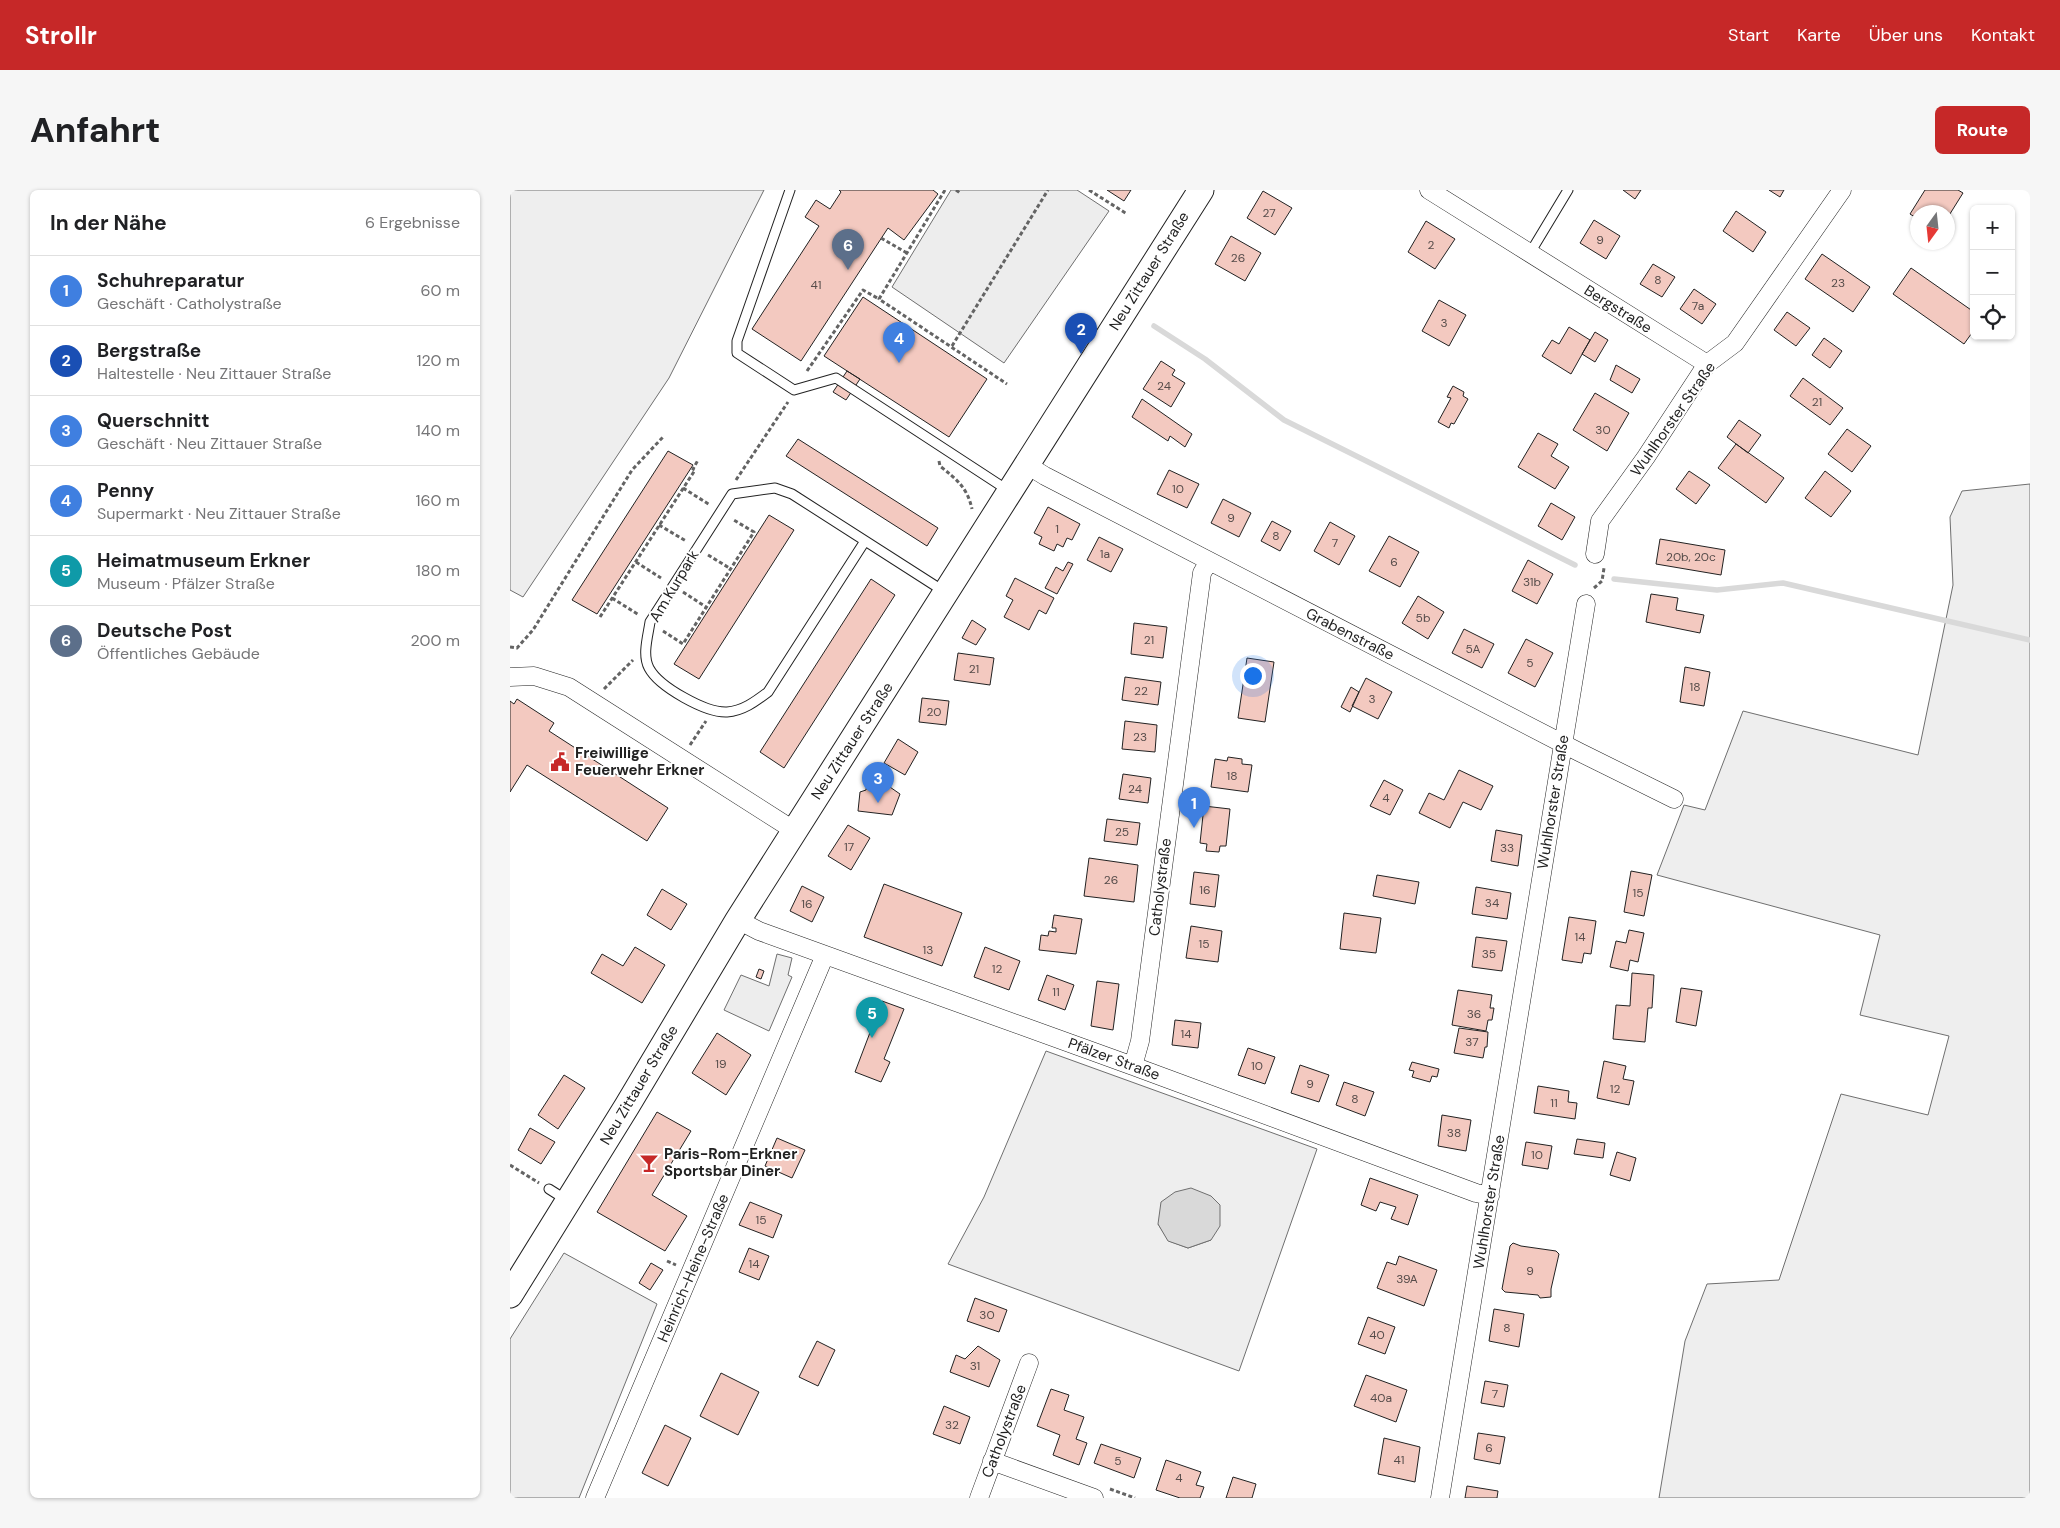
<!DOCTYPE html>
<html lang="de">
<meta charset="utf-8">
<style>
:root{--surface:#fff;--page:#f6f6f6;--text:#202124;--muted:#757577;--line:#e0e0e0;--accent:#c62828}
body{margin:0;font-family:"DM Sans",sans-serif;background:var(--page);color:var(--text)}
.controls{position:absolute;right:15px;top:15px;display:grid;overflow:hidden;border-radius:8px;box-shadow:0 1px 4px #0004}
.controls button{width:45px;height:45px;display:grid;place-items:center;padding:0;border:0;border-bottom:1px solid var(--line);background:var(--surface);color:var(--text);font:25px sans-serif}
.compass{position:absolute;left:1400px;top:15px;width:45px;height:45px;border-radius:50%;background:var(--surface);box-shadow:0 1px 4px #0004;rotate:195deg}
.you{position:absolute;left:742px;top:485px;width:18px;height:18px;margin:-12px;border:4px solid #fff;border-radius:50%;background:#1a73e8;box-shadow:0 0 0 8px #1a73e833}
.badge{display:grid;place-items:center;width:32px;height:32px;border-radius:50%;background:var(--accent);color:#fff;font-size:16px;font-weight:700}
.pin{position:absolute;translate:-50% -41px;filter:drop-shadow(0 1px 2px #0008)}
.pin::after{content:'';position:absolute;top:26px;width:18px;height:15px;background:inherit;clip-path:polygon(0 0,100% 0,50% 100%)}
.list{margin:0;padding:0;list-style:none}
h2{display:flex;justify-content:space-between;align-items:center;height:65px;margin:0;padding:0 20px;font-size:21px}
h2 small{font-size:16px;font-weight:400;color:var(--muted)}
.list li{display:grid;grid-template-columns:32px 1fr auto;gap:15px;align-items:center;box-sizing:border-box;height:70px;padding:0 20px;border-top:1px solid var(--line)}
.list b{display:block;font-size:19px;white-space:nowrap}
.list p{margin:0;font-size:16px;white-space:nowrap;color:var(--muted)}
.list em{font-size:16px;font-style:normal;color:var(--muted)}
.icon{flex:none;width:28px;height:28px;fill:none;stroke:currentColor;stroke-width:2;stroke-linecap:round;stroke-linejoin:round}
.map{position:relative;flex:none;width:1520px;height:1308px;overflow:hidden;border-radius:8px}
header{display:flex;align-items:center;gap:30px;box-sizing:border-box;height:70px;padding:0 25px;background:var(--accent);color:#fff}
header strong{font-size:24px}
nav{display:flex;gap:28px;margin-inline-start:auto;font-size:18px}
.intro{display:flex;align-items:center;justify-content:space-between;box-sizing:border-box;height:120px;padding:0 30px}
h1{margin:0;font-size:35px}
.button{padding:12px 22px;border-radius:8px;background:var(--accent);color:#fff;font-size:18px;font-weight:700}
main{display:flex;gap:30px;padding:0 30px}
aside{flex:1;background:var(--surface);border-radius:8px;box-shadow:0 1px 4px #0004}
.map>svg:first-child{display:block}
.green{fill:#eee;stroke:#6f6f6f;fill-rule:evenodd}
.parking{fill:#ededed;stroke:#6f6f6f}
.water{fill:#d9d9d9;stroke:#6f6f6f}
.lines{fill:none;stroke-linecap:round;stroke-linejoin:round}
.stream{stroke:#d9d9d9;stroke-width:5.5}
.building{fill:#f3c9c0;stroke:#222}
.lane-casing{stroke:#222;stroke-width:11}
.street-casing{stroke:#222;stroke-width:19}
.secondary-casing{stroke:#222;stroke-width:27}
.path{stroke:#646464;stroke-width:3;stroke-dasharray:4 2.5;stroke-linecap:butt}
.lane{stroke:#fff;stroke-width:9}
.street{stroke:#fff;stroke-width:18}
.secondary{stroke:#fff;stroke-width:25}
.labels{text-anchor:middle;dominant-baseline:central;stroke-width:4;stroke-linejoin:round;paint-order:stroke}
.number-label{font-size:12px;fill:#564c4a}
.street-label{font-size:15px;fill:#222;stroke:#fff}
.poi-label{font-size:15px;font-weight:bold;fill:#222;stroke:#fff;text-anchor:start}
</style>
<header>
<strong>Strollr</strong>
<nav><a>Start</a><a>Karte</a><a>Über uns</a><a>Kontakt</a></nav>
</header>
<div class="intro"><h1>Anfahrt</h1><a class="button">Route</a></div>
<main>
<aside>
<h2>In der Nähe<small>6 Ergebnisse</small></h2>
<ul class="list">
<li><span class="badge" style="background:#3f7fe0">1</span><div><b>Schuhreparatur</b><p>Geschäft · Catholystraße</p></div><em>60 m</em></li>
<li><span class="badge" style="background:#1a4fb4">2</span><div><b>Bergstraße</b><p>Haltestelle · Neu Zittauer Straße</p></div><em>120 m</em></li>
<li><span class="badge" style="background:#3f7fe0">3</span><div><b>Querschnitt</b><p>Geschäft · Neu Zittauer Straße</p></div><em>140 m</em></li>
<li><span class="badge" style="background:#3f7fe0">4</span><div><b>Penny</b><p>Supermarkt · Neu Zittauer Straße</p></div><em>160 m</em></li>
<li><span class="badge" style="background:#0f9aa8">5</span><div><b>Heimatmuseum Erkner</b><p>Museum · Pfälzer Straße</p></div><em>180 m</em></li>
<li><span class="badge" style="background:#5c6f8a">6</span><div><b>Deutsche Post</b><p>Öffentliches Gebäude</p></div><em>200 m</em></li>
</ul>
</aside>
<div class="map">
<svg width="1520" height="1308" viewBox="0 0 1520 1308">
<rect width="100%" height="100%" fill="#fff"/>
<path class="green" d="M0,0h254l-95,188 -146,219 -13,-7z
M1520,294v1014h-371l26,-157 22,-57 72,-4 62,-186 87,21 21,-79 -89,-21 20,-80 -223,-60 27,-70 21,5 38,-99 175,44 35,-170 -3,-68 12,-26z
M536,861l271,98 -78,222 -291,-107 36,-67zM648,1034l53,16 -23,8 -19,-7z
M54,1063l93,51 -78,194h-69v-159z"/>
<path class="parking" d="M441,0h126l32,21 -105,152 -112,-76z
M267,764l15,4 -4,17 4,2 -23,54 -45,-21 17,-35 28,11z"/>
<path class="water" d="M681,998l20,8 9,9v21l-9,14 -23,8 -20,-7 -10,-17 3,-22 14,-10z"/>
<g class="lines">
<path class="stream" d="M644,136l51,33 79,61 291,145
M1104,389l103,11 66,-7 247,57"/>
</g>
<path class="building" d="M329,0h94l5,4 -34,46 -16,-12 -87,133 -49,-32 67,-103 -14,-9 11,-17 14,9 11,-17z
M597,0h24l-7,11z
M1113,0h18l-6,9z
M1259,0h15l-4,7z
M1415,0h33l5,3 -15,24v-5h-30v7l-8,-5z
M753,1l29,17 -17,27 -28,-17z
M1226,21l30,21 -13,20 -30,-21z
M1084,30l26,16 -14,23 -26,-16z
M916,31l29,18 -20,30 -27,-17z
M721,46l30,17 -16,28 -30,-17z
M1312,64l48,33 -17,25 -48,-33z
M1143,74l22,13 -13,20 -22,-13z
M1401,78l63,44v18l-10,14 -71,-50z
M1184,99l22,15 -14,20 -22,-15z
M353,107l124,82 -38,58 -125,-81z
M929,110l27,15 -17,31 -27,-15z
M1277,122l23,16 -14,18 -22,-16z
M1059,137l21,13 -19,34 -29,-18 10,-16 7,4z
M1085,142l13,8 -13,22 -13,-8z
M1314,148l18,13 -12,17 -18,-13z
M651,171l14,9 -3,5 13,8 -14,24 -28,-18z
M1106,175l24,14 -8,14 -22,-13z
M337,181l13,8 -14,21 -13,-8z
M1293,188l40,30 -13,17 -40,-29z
M943,196l11,6 -1,4 5,3 -14,25 -3,-1 -2,5 -11,-6 13,-24 -4,-1z
M1085,203l34,20 -22,38 -34,-21z
M632,209l50,35 -7,13 -15,-11 -2,5 -36,-24z
M1229,230l22,15 -13,18 -21,-16z
M1337,239l24,17 -19,26 -24,-18z
M1028,243l20,11 -7,12 18,11 -14,22 -37,-22z
M288,249l140,89 -11,18 -141,-90z
M1226,254l48,34 -18,25 -48,-35z
M158,261l25,14 -96,149 -25,-14z
M659,280l30,14 -12,24 -30,-14z
M1179,281l21,14 -14,19 -20,-15z
M1315,281l26,20 -20,26 -26,-19z
M713,309l28,14 -12,24 -28,-14z
M1041,313l24,14 -13,23 -24,-14z
M538,317l32,17 -8,16 -5,-2 -4,9 -6,-3 -3,7 -15,-7 3,-7 -8,-4z
M259,325l25,15 -95,149 -25,-15z
M762,331l19,10 -11,20 -19,-10z
M820,332l25,14 -16,29 -25,-14z
M879,346l30,16 -19,35 -31,-16z
M589,347l24,12 -12,23 -24,-12z
M1150,349l65,11 -4,25 -65,-11z
M1018,370l25,14 -16,30 -25,-13z
M558,372l5,2 -16,30 -12,-6 11,-21 7,4z
M505,388l39,20 -8,16 -7,-4 -10,20 -25,-13 9,-17 -7,-4z
M361,389l24,16 -111,173 -24,-16z
M1141,404l27,4 -2,12 28,5 -4,18 -54,-11z
M908,406l26,16 -16,27 -26,-16z
M462,430l14,9 -10,16 -14,-7z
M624,433l33,4 -4,31 -32,-4z
M954,439l30,15 -12,24 -30,-15z
M1016,449l27,14 -18,34 -27,-14z
M448,463l36,5 -4,27 -36,-5z
M737,468l27,4 -9,60 -27,-4z
M1175,477l25,5 -6,34 -24,-4z
M615,487l36,5 -3,23 -36,-5z
M856,488l26,14 -14,27 -26,-13z
M841,497l8,5 -9,20 -9,-5z
M412,508l27,3 -3,24 -27,-3z
M7,509l37,24 -5,8 119,77 -21,33 -120,-76 -17,27v-91l4,3z
M615,531l32,4 -2,27 -33,-3z
M388,549l20,13 -13,23 -21,-12z
M718,567l14,2v5l10,1 -4,27 -37,-5 4,-28 12,2z
M949,580l34,16 -12,24 -18,-8 -13,26 -31,-15 10,-20 15,7z
M613,584l28,4 -3,25 -29,-4z
M874,590l19,10 -13,25 -20,-9z
M357,593l20,2 13,9 -8,21 -34,-4 2,-19 6,-2z
M694,616l26,3 -4,37h-6l-1,6 -13,-1 1,-7 -7,-1z
M597,629l33,4 -3,22 -33,-4z
M338,635l22,13 -19,32 -23,-14z
M986,640l26,5 -4,31 -27,-5z
M579,668l49,7 -4,37 -50,-6z
M1121,681l21,4 -8,41 -20,-4z
M684,682l25,3 -4,32 -25,-3z
M867,685l42,7 -4,22 -42,-8z
M374,694l78,29 -20,53 -78,-29z
M292,696l22,11 -12,25 -22,-11z
M966,697l35,6 -4,26 -35,-5z
M152,699l25,15 -16,26 -24,-15z
M834,723l37,5 -5,35 -36,-4z
M544,725l28,4 -6,35 -37,-4 2,-15 7,1 1,-5 7,1v-4h-4z
M1059,727l27,4 -5,33 -7,-1 -2,10 -20,-3z
M681,736l31,5 -4,31 -32,-4z
M1119,740l15,3 -6,29 -8,-2 -2,11 -18,-4 6,-26 10,2z
M966,747l31,4 -5,30 -30,-4z
M125,757l30,18 -23,38 -51,-30 11,-19 21,12z
M475,757l35,14 -11,29 -35,-13z
M249,779l5,2 -3,8 -5,-2z
M1122,783l22,2 -2,33h-4l-3,34 -32,-3 3,-34 14,1z
M537,785l27,10 -9,25 -27,-10z
M587,791l22,3 -6,46 -22,-4z
M1171,798l21,3 -6,35 -20,-4z
M948,800l34,5 -2,13h4l-2,12h-4l-2,11 -34,-6z
M372,811l22,8 -20,50 6,3 -9,20 -26,-10z
M665,830l26,3 -3,25 -26,-3z
M949,838l29,4 -1,15h-2l-2,11 -29,-5z
M207,843l34,22 -25,40 -34,-22z
M738,858l27,9 -10,27 -27,-9z
M1094,871l22,5 -3,13 11,2 -5,24 -32,-7z
M902,872l27,7 -2,8 -5,-1 -2,6 -18,-5 2,-6 -5,-1z
M790,875l29,10 -10,27 -28,-9z
M54,885l21,13 -27,41 -20,-14z
M834,892l30,10 -9,24 -29,-11z
M1028,896l31,5 -1,11 9,1 -2,16 -41,-6z
M147,922l34,19 -39,64 35,21 -22,35 -68,-39z
M932,925l29,5 -5,31 -28,-5z
M20,938l25,14 -14,22 -23,-14z
M267,948l28,12 -13,28 -27,-12z
M1067,949l28,4 -2,15 -29,-4z
M1016,952l26,4 -4,23 -26,-4z
M1107,962l19,6 -6,23 -20,-6z
M860,988l48,17 -10,30 -17,-6 5,-12 -16,-5 -4,9 -15,-6z
M240,1012l32,13 -9,23 -34,-13z
M1003,1053l8,3 35,5 3,3 -8,35v8l-11,1 -2,-3 -33,-3 -3,-3 8,-43z
M239,1058l20,8 -10,24 -20,-8z
M889,1066l38,14 -13,36 -47,-18 10,-26 9,3z
M141,1073l12,7 -13,20 -11,-7z
M465,1108l32,12 -8,22 -32,-11z
M984,1119l30,5 -5,33 -30,-6z
M858,1127l27,10 -10,27 -27,-10z
M307,1151l18,9 -17,36 -19,-9z
M468,1156l22,14 -11,27 -39,-15 6,-17 9,4z
M211,1183l38,19 -21,43 -38,-19z
M856,1185l41,15 -11,32 -42,-16z
M975,1191l23,4 -4,22 -23,-4z
M541,1199l18,6 -5,15 20,7 -8,22 11,4 -8,22 -26,-10 7,-20 -23,-9z
M434,1216l26,11 -10,27 -27,-10z
M155,1235l26,13 -23,48 -26,-13z
M968,1243l27,4 -5,27 -26,-5z
M874,1248l36,9 -5,35 -37,-8z
M591,1254l40,14 -7,20 -40,-15z
M656,1270l35,12 -5,13 8,2 -4,11h-20l-24,-8z
M723,1287l23,7 -4,14h-26z
M957,1296l31,5 -1,7h-32z"/>
<g class="lines">
<g class="lane-casing">
<path id="lane" d="M280,0l-53,151v12l57,37 42,-12 173,113
M1020,63l38,-63
M355,351l-97,151c-12,9 -25,19 -41,20 -21,1 -68,-25 -78,-44 -7,-13 -1,-32 1,-46l82,-128 43,-6 17,6 153,98
M39,999l19,12"/>
</g>
<g class="street-casing">
<path id="street" d="M919,0l278,174
M517,275l18,11 534,276 95,47
M1085,364l5,-33 46,-64 61,-93 28,-21 107,-153
M0,487l24,-1 35,11 226,144
M228,730l21,11 374,135 343,127 14,3
M623,876l7,-25 62,-468 7,-12
M482,1271l102,37
M85,1308l230,-543
M469,1308l50,-135
M930,1308l146,-894"/>
</g>
<g class="secondary-casing">
<path id="secondary" d="M0,1105l117,-189 111,-186 463,-730"/>
</g>
<path class="path" d="M435,0l-66,109 128,85
M446,0l4,3
M579,0l38,24
M371,48l26,15
M442,156l96,-156
M297,181l56,-81 16,9
M429,271l1,5c17,14 27,21 32,43
M226,290l52,-78
M173,298l27,17
M149,335l27,16
M198,365l23,14
M126,372l25,16
M1084,398l8,-7 2,-13
M173,402l23,15
M102,408l27,17
M90,427l95,-147 -2,-1 5,-9
M153,441l20,13 71,-112 -22,-13
M0,457l7,1 16,-18 99,-160 31,-33
M94,499l29,-29
M180,555l16,-24
M0,975l29,18
M157,1071l9,4
M600,1299l25,9"/>
<use href="#lane" class="lane"/>
<use href="#street" class="street"/>
<use href="#secondary" class="secondary"/>
</g>
<defs>
<g id="civic-bare" transform="scale(1.5)"><path d="M-.6-6.5H3V-4.5H.6V-3L4-1V1h2V6H-6V1h2V-1L-.6-3ZM-1.2 2.5V6h2.4V2.5Z" fill="#c62828" stroke="#fff" stroke-width="2.5" paint-order="stroke"/></g>
<g id="bar-bare" transform="scale(1.5)"><path d="M-6-5H6L.8 .8V4.5H3.5V6h-7V4.5H-.8V.8Z" fill="#c62828" stroke="#fff" stroke-width="2.5" paint-order="stroke"/></g>
</defs>
<g fill-rule="evenodd">
<use href="#civic-bare" x="50" y="572"/>
<use href="#bar-bare" x="139" y="973"/>
</g>
<g class="labels">
<g class="number-label">
<text x="759" y="23">27</text>
<text x="1090" y="50">9</text>
<text x="921" y="55">2</text>
<text x="728" y="68">26</text>
<text x="1148" y="90">8</text>
<text x="1328" y="93">23</text>
<text x="306" y="95">41</text>
<text x="1188" y="116">7a</text>
<text x="934" y="133">3</text>
<text x="654" y="196">24</text>
<text x="1307" y="212">21</text>
<text x="1093" y="240">30</text>
<text x="668" y="299">10</text>
<text x="721" y="328">9</text>
<text x="547" y="339">1</text>
<text x="766" y="346">8</text>
<text x="825" y="353">7</text>
<text x="595" y="364">1a</text>
<text x="1181" y="367">20b, 20c</text>
<text x="884" y="372">6</text>
<text x="1022" y="392">31b</text>
<text x="913" y="428">5b</text>
<text x="639" y="450">21</text>
<text x="963" y="459">5A</text>
<text x="1020" y="473">5</text>
<text x="464" y="479">21</text>
<text x="1185" y="497">18</text>
<text x="631" y="501">22</text>
<text x="862" y="509">3</text>
<text x="424" y="522">20</text>
<text x="630" y="547">23</text>
<text x="722" y="586">18</text>
<text x="625" y="599">24</text>
<text x="876" y="608">4</text>
<text x="612" y="642">25</text>
<text x="339" y="657">17</text>
<text x="997" y="658">33</text>
<text x="601" y="690">26</text>
<text x="695" y="700">16</text>
<text x="1128" y="703">15</text>
<text x="982" y="713">34</text>
<text x="297" y="714">16</text>
<text x="1070" y="747">14</text>
<text x="694" y="754">15</text>
<text x="418" y="760">13</text>
<text x="979" y="764">35</text>
<text x="487" y="779">12</text>
<text x="546" y="802">11</text>
<text x="964" y="824">36</text>
<text x="676" y="844">14</text>
<text x="962" y="852">37</text>
<text x="211" y="874">19</text>
<text x="747" y="876">10</text>
<text x="800" y="894">9</text>
<text x="1105" y="899">12</text>
<text x="845" y="909">8</text>
<text x="1044" y="913">11</text>
<text x="944" y="943">38</text>
<text x="1027" y="965">10</text>
<text x="251" y="1030">15</text>
<text x="244" y="1074">14</text>
<text x="1020" y="1081">9</text>
<text x="897" y="1089">39A</text>
<text x="477" y="1125">30</text>
<text x="997" y="1138">8</text>
<text x="867" y="1145">40</text>
<text x="465" y="1176">31</text>
<text x="985" y="1204">7</text>
<text x="871" y="1208">40a</text>
<text x="442" y="1235">32</text>
<text x="979" y="1258">6</text>
<text x="889" y="1270">41</text>
<text x="608" y="1271">5</text>
<text x="669" y="1288">4</text>
</g>
<g class="street-label">
<text transform="translate(639 81) rotate(-58)">Neu Zittauer Straße</text>
<text transform="translate(1108 119) rotate(32)">Bergstraße</text>
<text transform="translate(1163 229) rotate(-55)">Wuhlhorster Straße</text>
<text transform="translate(164 396) rotate(-59)">Am Kurpark</text>
<text transform="translate(840 444) rotate(27)">Grabenstraße</text>
<text transform="translate(342 551) rotate(-57)">Neu Zittauer Straße</text>
<text transform="translate(1043 612) rotate(-81)">Wuhlhorster Straße</text>
<text transform="translate(650 697) rotate(-83)">Catholystraße</text>
<text transform="translate(604 869) rotate(20)">Pfälzer Straße</text>
<text transform="translate(129 895) rotate(-59)">Neu Zittauer Straße</text>
<text transform="translate(979 1012) rotate(-81)">Wuhlhorster Straße</text>
<text transform="translate(183 1078) rotate(-67)">Heinrich-Heine-Straße</text>
<text transform="translate(494 1241) rotate(-69)">Catholystraße</text>
</g>
<g class="poi-label">
<text x="65" y="563">Freiwillige<tspan x="65" dy="17">Feuerwehr Erkner</tspan></text>
<text x="154" y="964">Paris-Rom-Erkner<tspan x="154" dy="17">Sportsbar Diner</tspan></text>
</g>
</g>
</svg>
<div class="controls">
<button>+</button>
<button>−</button>
<button><svg class="icon" aria-label="locate" viewBox="0 0 24 24"><circle cx="12" cy="12" r="6"/><path d="M12 2v4M12 18v4M2 12h4M18 12h4"/></svg></button>
</div>
<svg class="compass" viewBox="-18 -18 36 36"><path d="M0-13l5 13h-10z" fill="#e53935"/><path d="M0 13l5-13h-10z" fill="#757577"/></svg>
<div class="you"></div>
<div class="pin badge" style="left:684px;top:638px;background:#3f7fe0">1</div>
<div class="pin badge" style="left:571px;top:164px;background:#1a4fb4">2</div>
<div class="pin badge" style="left:368px;top:613px;background:#3f7fe0">3</div>
<div class="pin badge" style="left:389px;top:173px;background:#3f7fe0">4</div>
<div class="pin badge" style="left:362px;top:848px;background:#0f9aa8">5</div>
<div class="pin badge" style="left:338px;top:80px;background:#5c6f8a">6</div>
</div>
</main>
